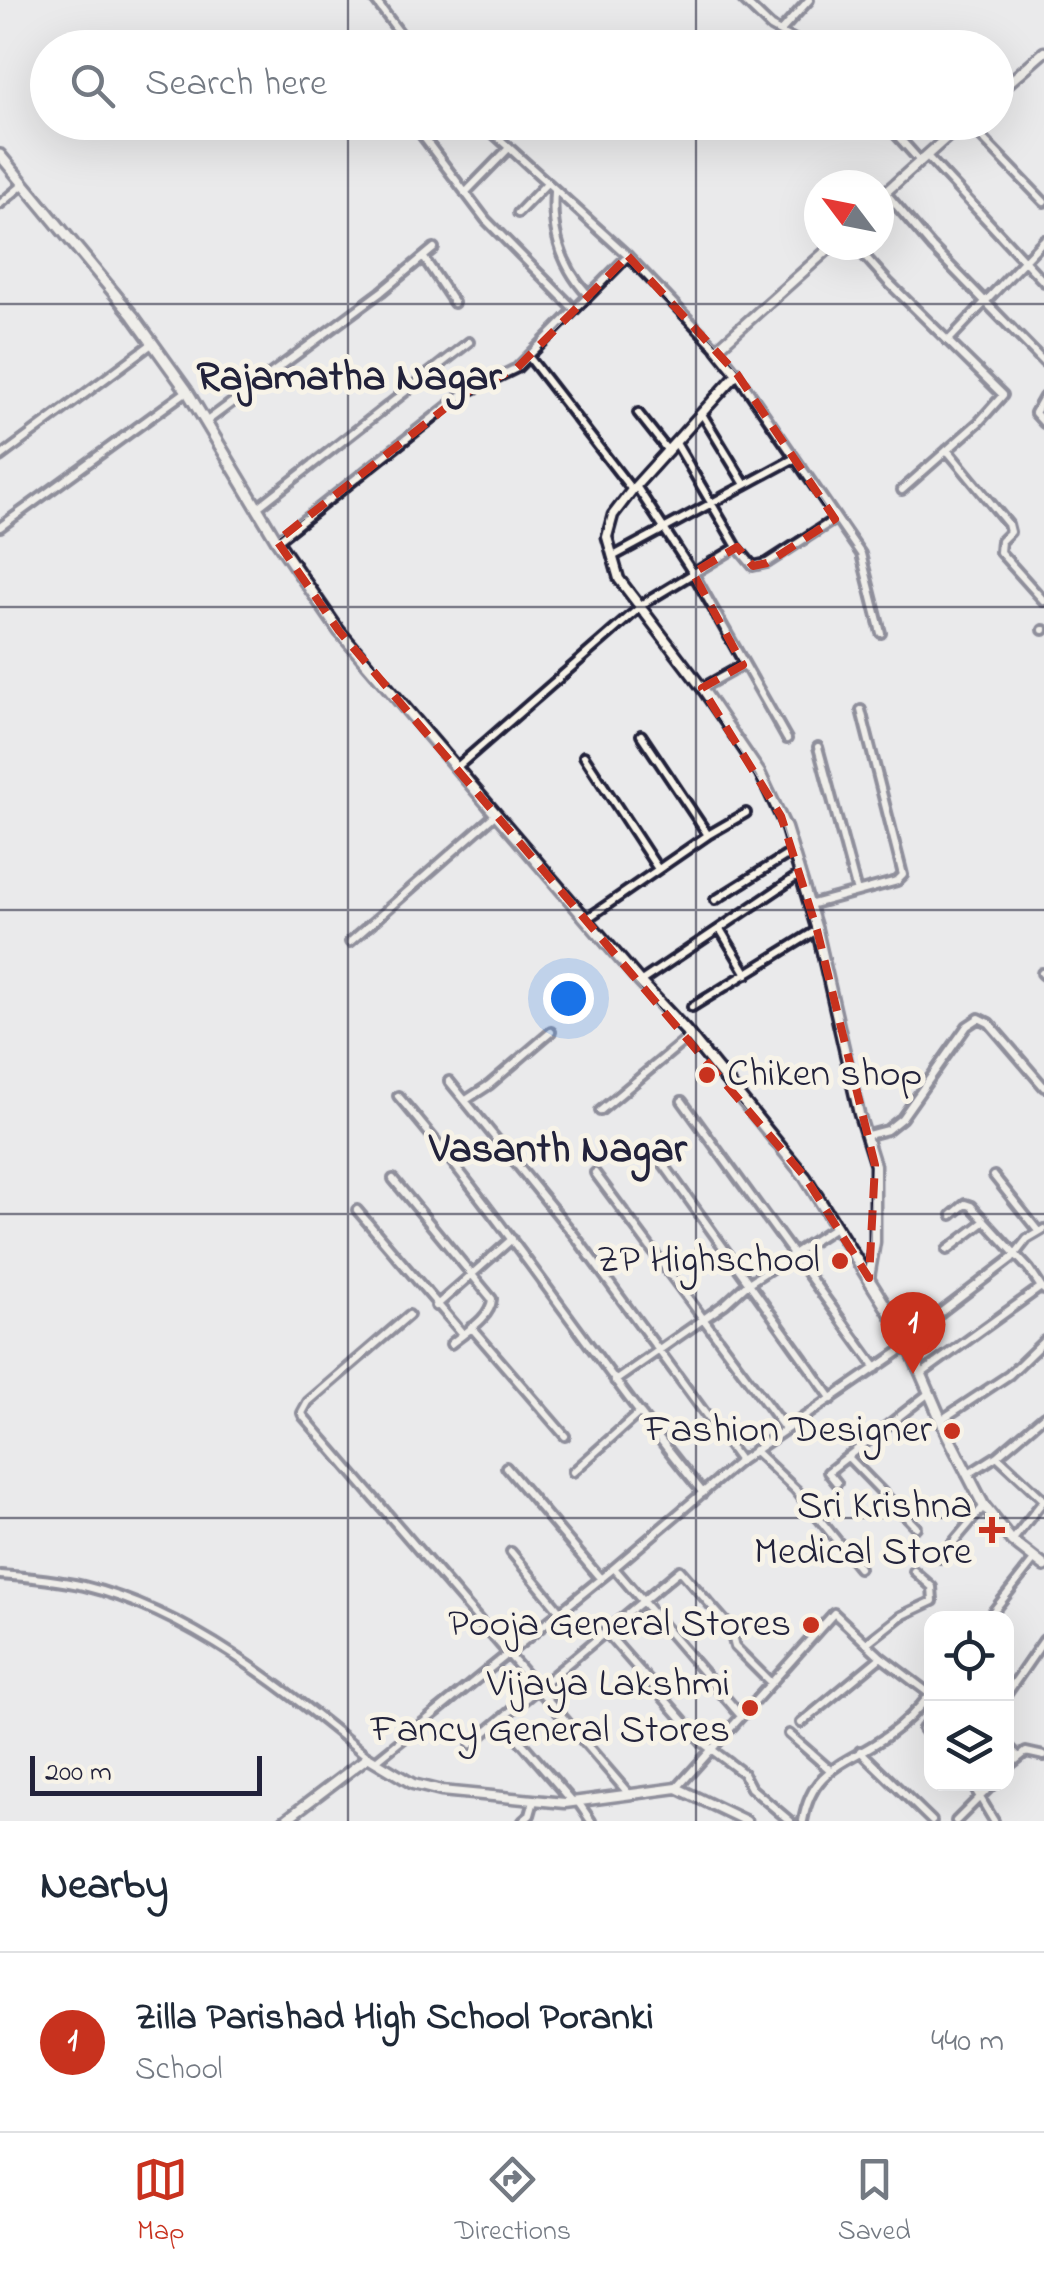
<!DOCTYPE html>
<style>
:root{--surface:#fff;--page:#f6f6f7;--text:#1f2937;--muted:#747a83;--line:#e0e1e3;--accent:#c8321e}
body{margin:0;font-family:"Indie Flower",sans-serif;background:var(--page);color:var(--text)}
.controls{position:absolute;right:30px;bottom:30px;display:grid;overflow:hidden;border-radius:20px;box-shadow:0 10px 40px #0002}
.controls button{width:90px;height:90px;display:grid;place-items:center;padding:0;border:0;border-bottom:2px solid var(--line);background:var(--surface);color:var(--text);font:50px sans-serif}
.compass{position:absolute;left:804px;top:170px;width:90px;height:90px;border-radius:50%;background:var(--surface);box-shadow:0 10px 40px #0002;rotate:302deg}
.scale{position:absolute;left:30px;bottom:25px;width:232px;box-sizing:border-box;padding-left:10px;border:5px solid #22223b;border-top:0;font-size:28px;line-height:35px;white-space:nowrap;color:#22223b;-webkit-text-stroke:8px #f7f3e8;paint-order:stroke}
.you{position:absolute;left:568px;top:998px;width:35px;height:35px;margin:-25px;border:8px solid #fff;border-radius:50%;background:#1a73e8;box-shadow:0 0 0 15px #1a73e833}
.badge{display:grid;place-items:center;width:65px;height:65px;border-radius:50%;background:var(--accent);color:#fff;font-size:32px;font-weight:700}
.pin{position:absolute;translate:-50% -82px;filter:drop-shadow(0 2px 5px #0008)}
.pin::after{content:'';position:absolute;top:52px;width:35px;height:30px;background:inherit;clip-path:polygon(0 0,100% 0,50% 100%)}
.list{margin:0;padding:0;list-style:none}
h2{display:flex;justify-content:space-between;align-items:center;height:130px;margin:0;padding:0 40px;font-size:42px}
h2 small{font-size:32px;font-weight:400;color:var(--muted)}
.list li{display:grid;grid-template-columns:65px 1fr auto;gap:30px;align-items:center;box-sizing:border-box;height:180px;padding:0 40px;border-top:2px solid var(--line)}
.list b{display:block;font-size:38px;white-space:nowrap}
.list p{margin:0;font-size:32px;white-space:nowrap;color:var(--muted)}
.list em{font-size:32px;font-style:normal;color:var(--muted)}
.icon{flex:none;width:55px;height:55px;fill:none;stroke:currentColor;stroke-width:2;stroke-linecap:round;stroke-linejoin:round}
.map{position:relative;flex:none;width:1044px;height:1821px;overflow:hidden}
.search{position:absolute;background:var(--surface);box-shadow:0 10px 40px #0002;left:30px;right:30px;top:30px;height:110px;display:flex;align-items:center;gap:25px;box-sizing:border-box;padding:0 35px;border-radius:55px;color:var(--muted);font-size:38px}
.sheet{height:310px;background:var(--surface)}
nav{display:flex;justify-content:space-around;align-items:center;box-sizing:border-box;height:140px;border-top:2px solid var(--line);background:var(--surface);font-size:28px;color:var(--muted)}
nav a{display:grid;justify-items:center;gap:5px}
nav .on{color:var(--accent)}
.map>svg:first-child{display:block}
.lines{fill:none;stroke-linecap:round;stroke-linejoin:round}
.minor-casing{stroke:#22223b;stroke-width:14}
.tertiary-casing{stroke:#22223b;stroke-width:15}
.secondary-casing{stroke:#22223b;stroke-width:16}
.minor{stroke:#f7f3e8;stroke-width:6}
.tertiary{stroke:#f7f3e8;stroke-width:8}
.secondary{stroke:#f7f3e8;stroke-width:9}
.marked{fill:none;stroke:#c8321e;stroke-width:8;stroke-dasharray:20 12;stroke-linejoin:round}
.grid{fill:none;stroke:#22223b;stroke-width:2.5;stroke-opacity:0.55}
.poi-dot{fill:#c8321e;stroke:#f7f3e8;stroke-width:4}
.labels{text-anchor:middle;dominant-baseline:central;stroke-width:10;stroke-linejoin:round;paint-order:stroke}
.poi-label{font-size:40px;fill:#22223b;stroke:#f7f3e8;text-anchor:end}
.neighbourhood-label{font-size:42px;font-weight:bold;fill:#22223b;stroke:#f7f3e8}
</style>
<div class="map">
<svg width="1044" height="1821" viewBox="0 0 1044 1821">
<rect width="100%" height="100%" fill="#eaeaeb"/>
<filter id="ink" filterUnits="userSpaceOnUse"><feTurbulence type="fractalNoise" baseFrequency=".01" numOctaves="2"/><feDisplacementMap in="SourceGraphic" scale="20" xChannelSelector="R" yChannelSelector="G"/><feConvolveMatrix kernelMatrix="1 2 1 2 8 2 1 2 1" color-interpolation-filters="sRGB"/></filter>
<g filter="url(#ink)">
<g class="lines">
<g class="minor-casing">
<path id="minor" d="M375,0l36,48
M743,0l28,27 38,21
M780,32l29,-32
M412,122l74,98 88,89
M481,122l147,134
M885,122l35,39
M967,122l77,80
M927,156l117,126
M554,192c-3,39 7,74 34,103
M885,192l47,55 112,115
M465,193l43,-44
M0,204l24,-20
M518,213l28,-29
M855,245l33,37 60,59 96,-101
M424,258l30,45
M529,357l103,133
M737,374l124,180 20,79
M1044,397l-9,16 9,10
M638,413l30,38
M702,414l42,69
M207,421l174,-129 53,-44
M676,443l61,104 16,19 14,-3 68,-44
M947,450l61,74 2,8 -9,9 -1,11 44,49
M0,457l153,-114
M636,486l57,87 94,166
M902,490l77,-68 24,-27 -55,-54
M257,508l212,-166
M0,527l187,-136
M277,541l186,-147 54,-26 111,-112 89,93
M612,557l183,-99
M1043,630h1
M702,688l41,-23
M641,735l67,100
M584,756l74,113
M456,768l190,-166 91,-55
M857,892l40,-11 6,-6 -42,-165
M715,900l77,-48
M809,905l48,-13 -39,-145
M588,918l120,-83 38,-22
M720,929l27,45
M350,942l146,-128
M1042,973l2,2
M640,982l159,-107
M692,1007l125,-77
M449,1081l126,155 165,225
M398,1096c109,127 199,268 305,397
M466,1100l23,-15 62,-53
M682,1101l194,267
M600,1111l90,-75
M868,1135l19,-5 15,-12 65,-92 12,-8 10,5 55,64
M662,1162l170,237
M595,1173l190,256
M994,1176l44,55
M393,1179l99,120c-1,19 -27,33 -41,45
M357,1210l106,124
M952,1215l13,-11 6,2 58,63 12,18
M947,1250l38,-29
M436,1306l76,-67
M409,1315l-101,87 -6,11 2,4 325,377
M471,1327l94,109
M906,1339l106,-81 15,-19 17,-10
M921,1374l120,-87 3,3
M615,1381l110,-77 22,-20 88,-57
M941,1420l68,-45 35,-34
M754,1450l42,40 63,78
M997,1456l47,44
M848,1457l68,70
M506,1467l94,111
M573,1472l67,-60
M967,1475l30,-19 47,-40
M837,1483l-9,-11 101,-79
M1012,1541l32,-41
M511,1552l48,58
M940,1558l44,-52
M614,1568l127,148
M0,1575c28,2 57,5 84,11 107,26 201,103 284,171
M988,1618l46,-58
M606,1632l97,111 40,30 8,15 39,33
M868,1642l33,-26 32,-15 -1,-14 -18,-16
M1006,1695l38,-55
M932,1718l-9,11 9,9
M501,1719l72,83
M801,1723l80,-66
M789,1734l40,35
M471,1744l209,-174 50,57 5,20 36,36
M1006,1744l12,12
M860,1751l72,70
M377,1760l237,-192 126,-107 169,-116
M1006,1768l20,-16 18,4
M972,1784l22,37
M677,1788l157,-175 47,44 49,37
M578,1802l13,19
M523,1821l7,-6 4,-14
M803,1821c9,-55 45,-57 84,-85 17,-12 32,-27 44,-43
M956,1821l37,-37"/>
</g>
<g class="tertiary-casing">
<path id="tertiary" d="M996,94l48,-42
M879,198l85,-76
M833,245l-116,104 20,25 -105,116 -19,25 -6,22 12,42 83,109 58,85 26,55 31,102 42,184 16,51v77l-6,36
M284,1821l84,-64 45,27 28,7 124,12 112,-15 69,33"/>
</g>
<g class="secondary-casing">
<path id="secondary" d="M0,155l133,161 54,75 90,150 62,90 301,351 46,49 119,146 101,162 42,97 36,70 28,35 32,25"/>
</g>
<use href="#minor" class="minor"/>
<use href="#tertiary" class="tertiary"/>
<use href="#secondary" class="secondary"/>
</g>
</g>
<path d="M0 0H1044V1821H0ZM628,256l109,118 98,145 -68,44 -14,3 -16,-19 -44,26 50,92 -41,23 79,128 36,114 58,235 -6,113 -64,-101 -466,-546 -62,-90 186,-147 54,-26z" fill="#eaeaeb" fill-opacity=".55" fill-rule="evenodd"/>
<path class="marked" d="M628,256l109,118 98,145 -68,44 -14,3 -16,-19 -44,26 50,92 -41,23 79,128 36,114 58,235 -6,113 -64,-101 -466,-546 -62,-90 186,-147 54,-26z"/>
<path class="grid" d="M348,0v48M696,0v48M348,122v1699M696,122v1699M0,304h1044M0,607h1044M0,910h1044M0,1214h1044M0,1518h1044"/>
<g class="poi-dot">
<circle cx="707" cy="1075" r="10"/>
<circle cx="840" cy="1261" r="10"/>
<circle cx="952" cy="1431" r="10"/>
<path d="M987 1515h10v10h10v10h-10v10h-10v-10h-10v-10h10z"/>
<circle cx="811" cy="1625" r="10"/>
<circle cx="750" cy="1708" r="10"/>
</g>
<g class="labels">
<g class="poi-label">
<text x="727" y="1075" text-anchor="start">Chiken shop</text>
<text x="820" y="1261">ZP Highschool</text>
<text x="932" y="1431">Fashion Designer</text>
<text x="972" y="1507">Sri Krishna<tspan x="972" dy="46">Medical Store</tspan></text>
<text x="791" y="1625">Pooja General Stores</text>
<text x="730" y="1685">Vijaya Lakshmi<tspan x="730" dy="46">Fancy General Stores</tspan></text>
</g>
<g class="neighbourhood-label">
<text x="349" y="378">Rajamatha Nagar</text>
<text x="558" y="1150">Vasanth Nagar</text>
</g>
</g>
</svg>
<div class="controls">
<button><svg class="icon" aria-label="locate" viewBox="0 0 24 24"><circle cx="12" cy="12" r="6"/><path d="M12 2v4M12 18v4M2 12h4M18 12h4"/></svg></button>
<button><svg class="icon" aria-label="layers" viewBox="0 0 24 24"><path d="M12 4l9 5-9 5-9-5zM3 14l9 5 9-5"/></svg></button>
</div>
<svg class="compass" viewBox="-18 -18 36 36"><path d="M0-13l5 13h-10z" fill="#e53935"/><path d="M0 13l5-13h-10z" fill="#747a83"/></svg>
<div class="scale">200 m</div>
<div class="you"></div>
<div class="pin badge" style="left:913px;top:1374px">1</div>
<div class="search"><svg class="icon" aria-label="search" viewBox="0 0 24 24"><circle cx="10" cy="10" r="6"/><path d="M15 15l6 6"/></svg>Search here</div>
</div>
<section class="sheet">
<h2>Nearby<small></small></h2>
<ul class="list">
<li><span class="badge">1</span><div><b>Zilla Parishad High School Poranki</b><p>School</p></div><em>440 m</em></li>
</ul>
</section>
<nav>
<a class="on"><svg class="icon" aria-label="map" viewBox="0 0 24 24"><path d="M3 6l6-2 6 2 6-2v14l-6 2-6-2-6 2zM9 4v14M15 6v14"/></svg>Map</a>
<a><svg class="icon" aria-label="directions" viewBox="0 0 24 24"><path d="M12 3l9 9-9 9-9-9zM9 14v-3h6M13 9l2 2-2 2"/></svg>Directions</a>
<a><svg class="icon" aria-label="saved" viewBox="0 0 24 24"><path d="M7 4h10v16l-5-4-5 4z"/></svg>Saved</a>
</nav>
